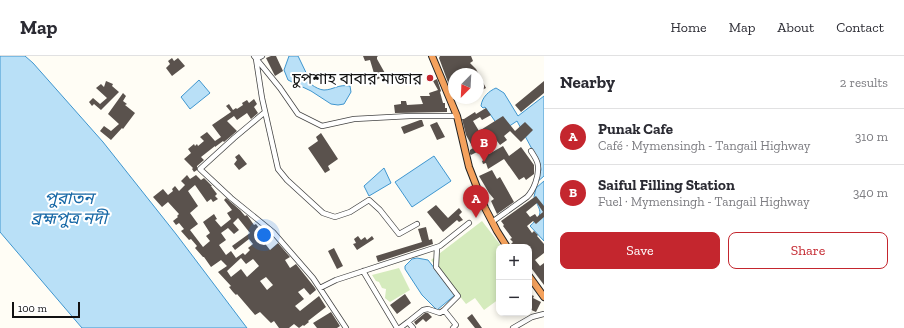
<!DOCTYPE html>
<meta charset="utf-8">
<style>
:root{--surface:#fff;--page:#f7f7f7;--text:#2b2b33;--muted:#7c7c81;--line:#e1e1e2;--accent:#c4262e}
body{margin:0;font-family:"Zilla Slab","Noto Sans Bengali",serif;background:var(--page);color:var(--text)}
.controls{position:absolute;right:12px;bottom:12px;display:grid;overflow:hidden;border-radius:8px;box-shadow:0 2px 6px #0003}
.controls button{width:36px;height:36px;display:grid;place-items:center;padding:0;border:0;border-bottom:1px solid var(--line);background:var(--surface);color:var(--text);font:20px sans-serif}
.compass{position:absolute;left:448px;top:12px;width:36px;height:36px;border-radius:50%;background:var(--surface);box-shadow:0 2px 6px #0003;rotate:204deg}
.scale{position:absolute;left:12px;bottom:10px;width:68px;box-sizing:border-box;padding-left:4px;border:2px solid #111;border-top:0;font-size:11px;line-height:14px;white-space:nowrap;color:#111;-webkit-text-stroke:3px #fff;paint-order:stroke}
.you{position:absolute;left:264px;top:179px;width:14px;height:14px;margin:-10px;border:3px solid #fff;border-radius:50%;background:#1a73e8;box-shadow:0 0 0 6px #1a73e833}
.badge{display:grid;place-items:center;width:26px;height:26px;border-radius:50%;background:var(--accent);color:#fff;font-size:13px;font-weight:700}
.pin{position:absolute;translate:-50% -33px;filter:drop-shadow(0 1px 2px #0008)}
.pin::after{content:'';position:absolute;top:21px;width:14px;height:12px;background:inherit;clip-path:polygon(0 0,100% 0,50% 100%)}
.list{margin:0;padding:0;list-style:none}
h2{display:flex;justify-content:space-between;align-items:center;height:52px;margin:0;padding:0 16px;font-size:17px}
h2 small{font-size:13px;font-weight:400;color:var(--muted)}
.list li{display:grid;grid-template-columns:26px 1fr auto;gap:12px;align-items:center;box-sizing:border-box;height:56px;padding:0 16px;border-top:1px solid var(--line)}
.list b{display:block;font-size:15px;white-space:nowrap}
.list p{margin:0;font-size:13px;white-space:nowrap;color:var(--muted)}
.list em{font-size:13px;font-style:normal;color:var(--muted)}
.actions{display:flex;gap:8px;padding:12px 16px}
.actions a{flex:1;padding:9px 0;border:1px solid var(--accent);border-radius:8px;text-align:center;font-size:14px;color:var(--accent)}
.actions .main{background:var(--accent);color:#fff}
.map{position:relative;flex:none;width:544px;height:272px;overflow:hidden}
header{display:flex;align-items:center;gap:24px;box-sizing:border-box;height:56px;padding:0 20px;background:var(--surface);border-bottom:1px solid var(--line)}
header strong{font-size:19px}
nav{display:flex;gap:22px;margin-inline-start:auto;font-size:14px}
main{display:flex}
aside{flex:1;background:var(--surface)}
.map>svg:first-child{display:block}
.green{fill:#d5ebbd}
.water{fill:#b9e0f7;stroke:#3f96cf}
.building{fill:#5a524d;fill-rule:evenodd}
.lines{fill:none;stroke-linecap:round;stroke-linejoin:round}
.minor-casing{stroke:#444;stroke-width:6}
.highway-casing{stroke:#222;stroke-width:8}
.minor{stroke:#fff;stroke-width:4.5}
.highway{stroke:#f5a25d;stroke-width:6}
.poi-dot{fill:#c4262e;stroke:#fff;stroke-width:1.5}
.labels{text-anchor:middle;dominant-baseline:central;stroke-width:4;stroke-linejoin:round;paint-order:stroke}
.poi-label{font-size:16px;fill:#111;stroke:#fff;text-anchor:end}
.water-label{font-size:17px;font-style:italic;fill:#1768a6;stroke:#fff}
</style>
<header>
<strong>Map</strong>
<nav><a>Home</a><a>Map</a><a>About</a><a>Contact</a></nav>
</header>
<main>
<div class="map">
<svg width="544" height="272" viewBox="0 0 544 272">
<rect width="100%" height="100%" fill="#fffdf5"/>
<path class="green" d="M482,165l20,26h-3v52l-15,11 -9,-12 -9,6 -35,-44z
M399,212l11,22 -20,12 -5,-4 1,-9 -4,-1 -3,-6 -3,-1 -4,-6z"/>
<path class="water" d="M0,0h25l8,7 70,79 73,92 71,94h-165l-82,-96z
M289,0h9l1,2 13,27c3,2 8,5 12,5 9,0 14,-6 26,-4l1,6 -7,12 -6,1 -7,-1 -20,-13 -23,-11 -4,-10z
M199,24l11,13 -20,16 -9,-12z
M496,32l8,5 14,23 26,-20v80l-8,7 5,-13 -1,-6 -23,-43 -15,10 -17,-24 -2,1 -2,-2c1,-9 8,-15 15,-18z
M434,100l17,25 -39,26 -17,-25z
M384,112l7,15 -22,13 -5,-10z
M544,125v60l-14,-15c14,-13 11,-13 4,-29l2,-9z
M417,202l11,2 27,35 -18,15 -15,-15 -17,-26v-3l7,-7z"/>
<path class="building" d="M271,0h5l7,15 -8,5 -9,-18z
M363,0h15l-1,1v2l9,16 -10,5 -6,-20 -5,1z
M440,0h31l2,5 -3,2 6,6 10,19 -4,2 -4,-6v-10h-18l-1,-1 -5,1v9l-5,2 -10,-27z
M172,2l2,3 4,-3 7,8 -13,10 -6,-8 4,-4 -2,-3z
M437,23l4,12 -1,1 3,11h2v5h2v4l-52,1 -1,-8 7,-1v-3h5l1,4 16,-1 -3,-8h10l-1,-3 9,-3 -5,-9z
M106,25l7,3 -1,2 7,6 -18,18 -7,-6 -2,2 -3,-4 4,-4 7,6 7,-6 -11,-10 5,-4 3,3z
M544,25v12l-23,19 -6,-7z
M123,37l3,3 -3,5 4,3 -2,1 10,8 -12,16 -1,-1 -11,12 -11,-9 4,-5 7,5 8,-7 -11,-10z
M254,43l3,5 -3,3 4,6 -7,6 -4,-6 -10,7 -3,-4 -7,5 10,10 -13,11 -1,-1 -8,6v-1l-14,11 3,3 -7,6v4l-3,2 -2,-3 1,-1 -9,-9 7,-6 -3,-4 6,-5 1,2 2,-2 1,2 6,-5 -4,-4 7,-5 8,9 6,-4 -9,-12 19,-13 -5,-6 3,-2 4,6 3,-2 1,1 6,-4 -1,-2 5,-3 2,3z
M486,52l5,7 -9,5 -2,-3 -7,4 6,10 24,-15 12,15 10,-9 8,8 -12,12 -11,-11 -6,5 3,4 -7,5 -9,-12 -6,3 5,8 -4,2 3,8 14,-8 6,10 12,-9 13,18v9l-8,6 -2,-3 -5,3 -15,-21 -16,10 -2,-6 -3,1 -1,-3 3,-2 -4,-9 -10,5 -1,-1v-4l3,-2 -7,-13 -4,-16h2l11,-7 1,2z
M420,64h2l2,6 -20,8 -3,-7z
M437,66l8,15 -8,3 -7,-15z
M321,77l17,26 -10,7 2,4 -5,3 -17,-25 10,-7 -2,-4z
M239,98l8,10 -8,6 -5,-6 3,-4 -2,-3z
M492,114l5,9 3,-2 14,25 -17,12 -6,-13 3,-2 -5,-6 -10,-17z
M187,119l3,4 6,-4 5,5 3,-2 8,8h-1l6,8 -2,2 3,3 -5,3 -2,-3 -4,3 -12,-17 -7,6 10,15 -8,7 8,11 -8,6 13,17 7,-6 -4,-5 4,-3 -7,-11 11,-8 3,5 -2,1 6,7 10,-8 -4,-6 5,-3 -8,-10 2,-2 14,12 5,6 2,-1 7,10 2,-1 5,7 -6,4 6,8 2,-2 7,9 8,-7 12,14 -5,3 5,8 6,-4 19,24 1,2 -6,5 -6,-7 -6,4 6,7 -9,7 5,5 19,-15 7,11 -18,14 1,1 -5,4 -1,-1 -4,3 -5,-4 -5,4h-10l-5,-7 -3,2 -11,-11 -5,3 -18,-21 -1,1 -3,-3 -4,-5 2,-1 -13,-14 9,-6 -6,-6 -10,7 -7,-10h-1l-8,-9 2,-2 -6,-7 -2,1 -8,-9 3,-2 -5,-6 -3,2 -3,-4 5,-4 -1,-1 2,-2 -11,-12 -6,5 -9,-10 10,-8 5,6 5,-4 -1,-2 3,-3 4,5 6,-6 -4,-4zM238,162l12,15 -18,13 3,4 14,-11 4,5 -5,4 2,2 -5,5 -2,-2 -7,5 -5,-7 -5,4 -7,-10 7,-5 -5,-7 7,-5 6,6 5,-4 -6,-7zM241,202l5,6 7,-5 1,1 5,6 -12,11 -6,-8 -10,8 -4,-6zM266,221l7,8 -6,5 -7,-9z
M536,140l8,10v11l-8,7 -3,-3 -6,5 5,7 2,-2 4,4 -1,1 7,8v9l-9,7 5,6 4,-3v22l-15,-20v-18h-15l-3,-3 2,-2 -3,-3 2,-1 -9,-12 1,-1 -3,-4zM537,147l6,9 -6,5 -2,-3 -5,3 -4,-5z
M436,149l12,13 11,-10 3,4 -3,3 4,5 -4,2 -2,-2 -14,12 -16,-20z
M426,171l3,13 3,-1 1,5 -55,18 -2,-6 46,-14 -4,-13z
M358,180l3,4 4,-3 2,3 5,-4 2,3 -17,11 -4,-6 3,-1 -2,-4z
M334,192l9,18 -6,3 -9,-18z
M405,238l6,9 -14,11 -7,-9z
M529,238l5,2 -1,2 8,4 -5,10 -7,-3z
M331,256l9,14 -3,2h-20l-4,-5z
M425,257h3l4,4 -6,5 -3,-3 -7,6 -2,-3z
M472,258l10,14h-7l-8,-10z"/>
<g class="lines">
<g class="minor-casing">
<path id="minor" d="M254,0l26,32 18,26 24,12 32,-7 56,-3h47
M262,0l-6,3 6,39 16,71 9,11 36,33 12,4 15,-5 19,-12 11,10 19,24 18,-10
M265,56l-31,26 -34,31 31,29 42,34 40,46 33,50
M492,166l35,-25c7,-7 12,-21 11,-31 0,-5 -4,-10 -7,-15
M437,191l-1,20 22,29 -14,14 12,15 -3,3
M363,215l34,57
M320,232l16,-8 104,-34 29,-23
M408,266l15,-12 5,-1 12,4 4,-3
M400,272l8,-6 5,6
M513,272l19,-11 12,-3"/>
</g>
<g class="highway-casing">
<path id="highway" d="M432,0l25,60 12,51 16,41 12,23 10,16
M529,220l15,21"/>
</g>
<use href="#minor" class="minor"/>
<use href="#highway" class="highway"/>
</g>
<circle class="poi-dot" cx="430" cy="22" r="4"/>
<g class="labels">
<g class="poi-label">
<text x="422" y="22">চুপশাহ বাবার মাজার</text>
</g>
<g class="water-label">
<text x="69" y="142">পুরাতন<tspan x="69" dy="20">ব্রহ্মপুত্র নদী</tspan></text>
</g>
</g>
</svg>
<div class="controls">
<button>+</button>
<button>−</button>
</div>
<svg class="compass" viewBox="-18 -18 36 36"><path d="M0-13l5 13h-10z" fill="#e53935"/><path d="M0 13l5-13h-10z" fill="#7c7c81"/></svg>
<div class="scale">100 m</div>
<div class="you"></div>
<div class="pin badge" style="left:476px;top:162px">A</div>
<div class="pin badge" style="left:484px;top:106px">B</div>
</div>
<aside>
<h2>Nearby<small>2 results</small></h2>
<ul class="list">
<li><span class="badge">A</span><div><b>Punak Cafe</b><p>Café · Mymensingh - Tangail Highway</p></div><em>310 m</em></li>
<li><span class="badge">B</span><div><b>Saiful Filling Station</b><p>Fuel · Mymensingh - Tangail Highway</p></div><em>340 m</em></li>
</ul>
<div class="actions"><a class="main">Save</a><a>Share</a></div>
</aside>
</main>
